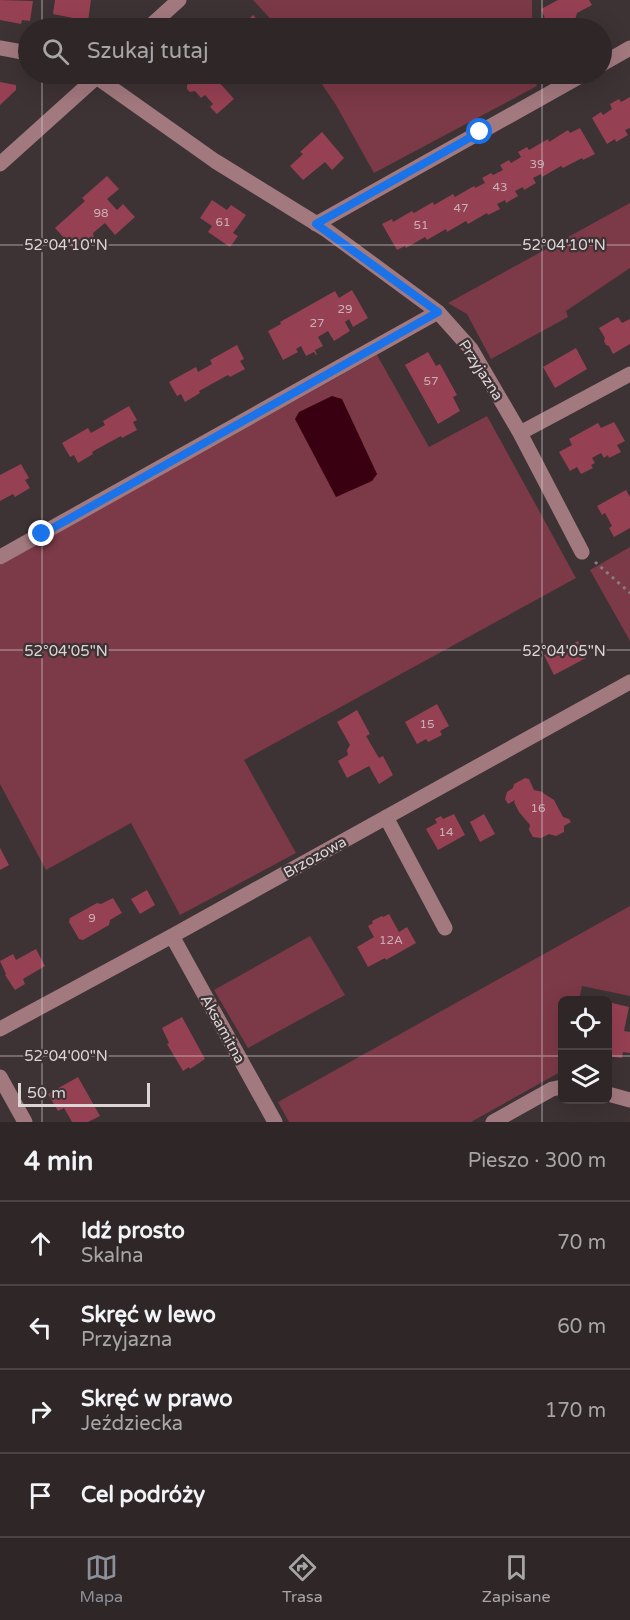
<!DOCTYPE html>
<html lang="pl">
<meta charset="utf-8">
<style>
:root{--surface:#2e2627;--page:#362e2f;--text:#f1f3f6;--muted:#a7a5a7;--line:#494344;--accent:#8c9099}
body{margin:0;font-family:"Varela Round",sans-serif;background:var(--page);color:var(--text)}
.controls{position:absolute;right:18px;bottom:18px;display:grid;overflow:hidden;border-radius:9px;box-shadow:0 6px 24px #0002}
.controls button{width:54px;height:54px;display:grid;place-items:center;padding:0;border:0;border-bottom:2px solid var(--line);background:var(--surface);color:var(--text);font:30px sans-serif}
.scale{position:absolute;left:18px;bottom:15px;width:132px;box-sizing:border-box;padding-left:6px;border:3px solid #dcd5d6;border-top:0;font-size:16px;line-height:21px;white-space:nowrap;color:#dcd5d6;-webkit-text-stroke:4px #3d3234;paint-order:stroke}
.stop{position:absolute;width:18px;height:18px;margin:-14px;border:4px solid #1a73e8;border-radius:50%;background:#fff}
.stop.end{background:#1a73e8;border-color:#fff;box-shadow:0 2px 6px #0008}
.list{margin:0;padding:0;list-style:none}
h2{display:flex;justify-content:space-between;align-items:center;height:78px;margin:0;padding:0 24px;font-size:26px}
h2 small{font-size:20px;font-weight:400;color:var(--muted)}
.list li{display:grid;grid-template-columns:39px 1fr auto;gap:18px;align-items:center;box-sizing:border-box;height:84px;padding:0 24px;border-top:2px solid var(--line)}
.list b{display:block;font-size:22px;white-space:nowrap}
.list p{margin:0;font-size:20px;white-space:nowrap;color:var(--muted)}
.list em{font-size:20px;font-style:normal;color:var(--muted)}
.icon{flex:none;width:33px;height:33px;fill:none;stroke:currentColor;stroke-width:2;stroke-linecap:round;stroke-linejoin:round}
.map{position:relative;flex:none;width:630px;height:1122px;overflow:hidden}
.search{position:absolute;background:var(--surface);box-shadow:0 6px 24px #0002;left:18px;right:18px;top:18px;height:66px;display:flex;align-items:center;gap:15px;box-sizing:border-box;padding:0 21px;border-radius:33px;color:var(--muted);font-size:22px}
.sheet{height:414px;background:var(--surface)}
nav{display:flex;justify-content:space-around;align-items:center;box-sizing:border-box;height:84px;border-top:2px solid var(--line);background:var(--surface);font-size:16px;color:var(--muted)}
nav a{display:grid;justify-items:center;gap:3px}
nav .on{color:var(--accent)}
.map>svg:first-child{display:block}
.green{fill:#7c3947}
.water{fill:#380010}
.building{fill:#964053}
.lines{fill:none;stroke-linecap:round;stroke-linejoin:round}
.path{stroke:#857c7d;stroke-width:3;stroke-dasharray:3 4.5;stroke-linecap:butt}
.minor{stroke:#a2797f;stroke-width:15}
.route{stroke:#1a73e8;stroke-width:8}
.ticks{fill:none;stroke:#dcd5d6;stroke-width:1.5;stroke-opacity:0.45}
.labels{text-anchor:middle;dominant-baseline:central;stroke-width:4.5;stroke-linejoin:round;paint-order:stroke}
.number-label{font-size:12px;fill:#cab0b5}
.street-label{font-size:15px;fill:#dcd5d6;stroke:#3d3234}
.ticks-label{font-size:15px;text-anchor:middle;fill:#dcd5d6;stroke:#3d3234;stroke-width:4.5;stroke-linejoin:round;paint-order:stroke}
</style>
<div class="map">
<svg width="630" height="1122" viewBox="0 0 630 1122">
<rect width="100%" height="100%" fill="#3d3234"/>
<path class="green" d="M253,0h279v28h-253z
M315,74h217l5,12 -163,87 -38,-68z
M630,203v65l-64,43 2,6 -77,42 -24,-45 -19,-11z
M377,355l52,92 58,-31 89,162 -332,182 52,93 -116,62 -49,-92 -85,47 -46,-86v-219z
M630,547v94l-40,-71z
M630,906v90l-48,-10 -3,14h-17v71l-91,51h-182l-11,-20z
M310,936l35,59 -97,53 -34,-58z"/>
<path class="water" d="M332,396l10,3 35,75 -5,7 -36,16 -41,-78 4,-7z"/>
<path class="building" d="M0,0l33,1 -3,20 -8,-1 -1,4 -21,-4z
M55,0h36l-3,21 -35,-7z
M558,0h31l3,5 -15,8 -3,11 -7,4h-10l-4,-7 -3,3 -4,-3 -5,-12z
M253,15l12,13h-40l8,-7 6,7z
M48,19l11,2 -1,7h-12z
M204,74h10l5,4 -2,2 17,19 -17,15 -7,-7 3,-3 -8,-9 -4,3 -6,-7 -5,1 -3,-3v-4l4,-3 5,2 5,-5 -2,-1z
M0,82l16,3v5l-16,15z
M630,97v31l-5,2 3,5 -12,7 -1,-3 -8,5 -15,-26 9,-6 2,3 9,-6 -2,-5 9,-5 2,3z
M580,128l15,26 -12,6 -1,-2 -19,10 -2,-2 -19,11 -1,-3 -8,4 3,5 -12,7 -1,-3 -8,4 3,5 -12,7 -1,-3 -8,4 3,5 -12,6 -1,-2 -19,11 -2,-3 -19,11 -1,-3 -19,11 -2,-3 -19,11 -1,-2 -8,4 -15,-26 10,-5 1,3 19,-11 2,2 19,-11 1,3 19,-11 2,3 19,-11 1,2 10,-5 -3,-5 9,-5 2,2 10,-5 -3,-5 9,-5 2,3 10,-6 -3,-5 9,-5 2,3 19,-11 1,3 19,-12 2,3z
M322,132l22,26 -12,12 -7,-8 -22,18 -13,-14 13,-12 -3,-2z
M107,176l12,13 -12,10 10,11 6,-6 12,13 -20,18 -10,-12 -12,10 1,5 -5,5 -5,-1 -9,8 -20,-22 30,-27 -3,-3z
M212,200l15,10 4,-5 15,10 -13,18 5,3 -8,11 -22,-15 4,-6 -12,-8z
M352,290l16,28 -15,9 -4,-8 -4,3 5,9 -16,10 -6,-10 -10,6 5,9 -8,4 2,5h-1l-2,-3 -8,4 -5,-10 -5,3 2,3 -15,8 -15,-29 13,-7 -1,-2 55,-31 4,7z
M618,317l4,6 8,-4v25l-17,10 -4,-8 -3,-1 -2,-4 1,-3 -6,-10z
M237,345l7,14 -4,2 5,8 -15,8 -2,-2 -29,16 1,2 -15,9 -4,-8 -4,2 -8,-14 27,-15 2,5 14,-8 -2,-4z
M576,348l11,21 -32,19 -12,-21z
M428,352l8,14 4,-2 17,31 -4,2 7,14 -22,13 -33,-59z
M129,406l8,14 -4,2 4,8 -15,8 -1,-2 -22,12 -7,4 1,2 -15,9 -4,-8 -4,2 -8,-14 26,-15 3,5 14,-8 -2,-4z
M614,422l11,19 -8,4 4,7 -12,6 -1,-3 -4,3 -3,-5 -9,5 3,5 -4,2 2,3 -12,6 -4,-7 -7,4 -11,-19 13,-7 -3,-6 29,-16 3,5z
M21,464l8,14 -4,2 5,8 -15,9 -2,-3 -13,7v-26z
M626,490l4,7v31l-16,9 -5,-9 3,-2 -7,-13 -3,2 -5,-9z
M578,641l8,17 -32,17 -10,-20 21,-12 2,4z
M437,704l12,22 -9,5 2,4 -14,7 -2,-3 -9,5 -12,-22z
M357,710l13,24 -4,2 13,22 4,-2 10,19 -14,9 -10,-18 -22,12 -9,-17 10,-6 -1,-5 3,-5 -13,-23z
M525,778l4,1 5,11 9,2v1l11,7 9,17 6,2 2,3 -7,4v6l-8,4 -7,-2 -8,4 -8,-1 -4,-7 1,-5 -11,-13 -5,-10 1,-2 -7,4 -3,-5 2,-7 6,-4 1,-4z
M454,814l11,21 -27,15 -12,-21 11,-6 -2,-4 6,-3 2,3z
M484,814l11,20 -15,8 -10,-20z
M0,848l9,17 -9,5z
M147,890l8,15 -15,9 -9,-15z
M113,898l9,15 -12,7 -1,5 -26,15 -4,-1 -10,-17 1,-4 27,-15 4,1z
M389,914l10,18 8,-5 9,16 -30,17 -1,-2 -17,9 -11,-20 17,-10 -6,-11 5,-3 -1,-2 10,-5 1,1z
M36,949l9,17 -22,13 2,5 -10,6 -10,-15 1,-1 -6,-13 13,-7 3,6z
M608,1002l21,5 -5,24 6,1v21l-7,-1 -1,6 -14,-2z
M182,1017l23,42 -15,10 -1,-2 -6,4 -16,-27 2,-1 -7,-15z
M78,1077l22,39 -12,6h-16l-8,-14 -6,3 -10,-17z"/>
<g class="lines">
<path class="path" d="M595,562l35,31"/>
<path class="minor" d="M148,28l31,-28
M0,48l28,5
M602,64l28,-16
M92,74l123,87 110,68 113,83 33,37 49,84 62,119
M0,164l100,-90
M316,224l268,-150
M520,433l110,-59
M0,557l438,-245
M386,817l59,111
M172,936l103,186
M0,1029l172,-93 458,-254
M0,1077l25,45
M608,1094l22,6
M493,1122l59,-33 10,-2"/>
</g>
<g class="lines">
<path class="route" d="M42,534l396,-222 -122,-88 164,-92"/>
</g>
<path class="ticks" d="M42,0v28M542,0v28M42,74v1048M542,74v1048M0,245h630M0,650h630M0,1056h562M608,1056h22"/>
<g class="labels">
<g class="number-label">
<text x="537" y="164">39</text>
<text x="500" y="187">43</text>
<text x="461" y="208">47</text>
<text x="101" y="213">98</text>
<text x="223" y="222">61</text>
<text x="421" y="225">51</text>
<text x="345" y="309">29</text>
<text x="317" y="323">27</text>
<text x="431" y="381">57</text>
<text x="427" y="724">15</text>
<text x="538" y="808">16</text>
<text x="446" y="832">14</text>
<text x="92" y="918">9</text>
<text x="391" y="940">12A</text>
</g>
<g class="street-label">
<text transform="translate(481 370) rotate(57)">Przyjazna</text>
<text transform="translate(315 857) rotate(-29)">Brzozowa</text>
<text transform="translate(223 1029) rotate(61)">Aksamitna</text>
</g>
</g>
<g class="ticks-label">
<text x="66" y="250">52°04'10"N</text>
<text x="564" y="250">52°04'10"N</text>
<text x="66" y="656">52°04'05"N</text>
<text x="564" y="656">52°04'05"N</text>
<text x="66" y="1061">52°04'00"N</text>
</g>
</svg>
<div class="controls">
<button><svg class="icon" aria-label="locate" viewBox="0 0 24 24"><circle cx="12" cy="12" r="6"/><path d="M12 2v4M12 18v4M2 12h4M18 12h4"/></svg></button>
<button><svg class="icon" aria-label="layers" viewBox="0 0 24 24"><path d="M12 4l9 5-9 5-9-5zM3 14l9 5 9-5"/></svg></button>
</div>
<div class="scale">50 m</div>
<div class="stop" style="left:480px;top:132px"></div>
<div class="stop end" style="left:42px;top:534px"></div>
<div class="search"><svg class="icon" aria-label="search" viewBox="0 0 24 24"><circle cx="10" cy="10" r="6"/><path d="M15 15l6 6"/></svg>Szukaj tutaj</div>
</div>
<section class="sheet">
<h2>4 min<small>Pieszo · 300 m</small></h2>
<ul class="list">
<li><svg class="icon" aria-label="ahead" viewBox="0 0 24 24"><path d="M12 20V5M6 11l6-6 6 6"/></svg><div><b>Idź prosto</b><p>Skalna</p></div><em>70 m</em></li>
<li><svg class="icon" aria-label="left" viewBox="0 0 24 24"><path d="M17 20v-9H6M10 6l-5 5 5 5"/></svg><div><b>Skręć w lewo</b><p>Przyjazna</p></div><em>60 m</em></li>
<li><svg class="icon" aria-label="right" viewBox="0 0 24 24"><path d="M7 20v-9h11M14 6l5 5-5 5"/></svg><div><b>Skręć w prawo</b><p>Jeździecka</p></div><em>170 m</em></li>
<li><svg class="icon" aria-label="arrive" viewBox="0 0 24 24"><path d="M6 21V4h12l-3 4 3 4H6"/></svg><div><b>Cel podróży</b></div></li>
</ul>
</section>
<nav>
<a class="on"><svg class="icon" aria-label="map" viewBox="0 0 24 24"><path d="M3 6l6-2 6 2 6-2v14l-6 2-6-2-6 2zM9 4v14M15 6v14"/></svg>Mapa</a>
<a><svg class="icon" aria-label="directions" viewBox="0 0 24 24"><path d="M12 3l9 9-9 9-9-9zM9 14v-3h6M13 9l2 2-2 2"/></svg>Trasa</a>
<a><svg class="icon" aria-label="saved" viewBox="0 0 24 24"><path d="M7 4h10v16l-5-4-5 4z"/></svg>Zapisane</a>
</nav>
